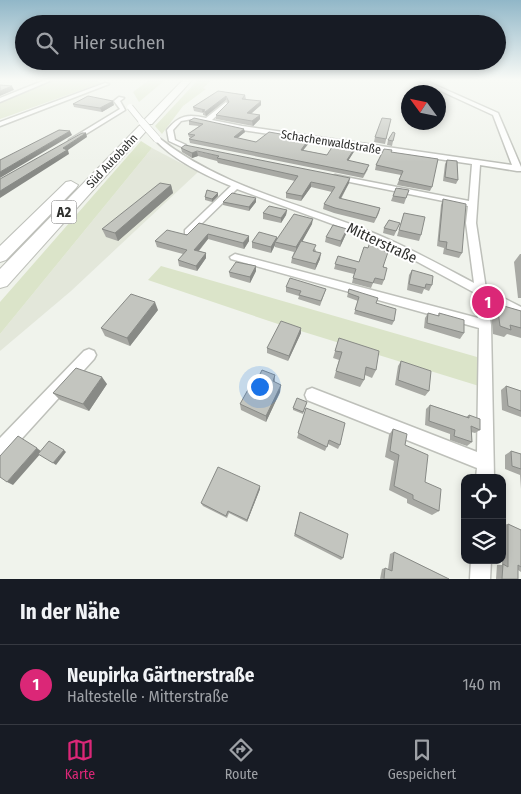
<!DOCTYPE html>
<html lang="de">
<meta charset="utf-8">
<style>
:root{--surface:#171b24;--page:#20242c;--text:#f1f3f6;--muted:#9ea1a6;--line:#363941;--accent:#db2777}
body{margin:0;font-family:"Fira Sans Condensed",sans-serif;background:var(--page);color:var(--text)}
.controls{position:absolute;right:15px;bottom:15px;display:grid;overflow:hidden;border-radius:10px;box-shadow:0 2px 8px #0003}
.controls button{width:45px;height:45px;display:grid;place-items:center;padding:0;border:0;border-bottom:1px solid var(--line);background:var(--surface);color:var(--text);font:25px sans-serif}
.compass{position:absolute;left:401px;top:85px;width:45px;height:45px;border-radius:50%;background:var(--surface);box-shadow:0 2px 8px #0003;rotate:303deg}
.you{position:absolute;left:259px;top:386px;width:18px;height:18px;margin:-12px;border:4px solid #fff;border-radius:50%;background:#1a73e8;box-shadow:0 0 0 8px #1a73e833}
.badge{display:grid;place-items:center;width:32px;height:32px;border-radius:50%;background:var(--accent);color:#fff;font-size:16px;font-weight:700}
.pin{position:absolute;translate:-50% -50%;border:2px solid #fff;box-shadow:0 1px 5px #0006}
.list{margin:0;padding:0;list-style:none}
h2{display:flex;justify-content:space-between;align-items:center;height:65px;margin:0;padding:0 20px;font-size:21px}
h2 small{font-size:16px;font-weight:400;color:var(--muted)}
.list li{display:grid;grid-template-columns:32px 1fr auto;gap:15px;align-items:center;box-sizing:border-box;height:80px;padding:0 20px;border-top:1px solid var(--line)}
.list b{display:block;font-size:19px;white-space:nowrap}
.list p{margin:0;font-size:16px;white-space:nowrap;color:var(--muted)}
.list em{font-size:16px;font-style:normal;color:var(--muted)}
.icon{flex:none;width:28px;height:28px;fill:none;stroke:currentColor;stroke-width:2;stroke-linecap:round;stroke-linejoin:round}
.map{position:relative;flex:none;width:521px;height:579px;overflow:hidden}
.search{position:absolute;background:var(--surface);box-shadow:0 2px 8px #0003;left:15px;right:15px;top:15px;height:55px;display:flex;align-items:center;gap:12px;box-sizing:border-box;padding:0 18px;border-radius:28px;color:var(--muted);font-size:19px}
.sheet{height:145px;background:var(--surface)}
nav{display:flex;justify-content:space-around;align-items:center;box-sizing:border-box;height:70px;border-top:1px solid var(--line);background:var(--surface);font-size:14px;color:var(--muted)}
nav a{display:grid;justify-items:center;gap:2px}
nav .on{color:var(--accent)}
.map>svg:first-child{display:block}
.built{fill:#e3e7da}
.green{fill:#dbe4c9}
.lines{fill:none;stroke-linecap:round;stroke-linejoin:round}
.street-casing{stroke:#bec0ba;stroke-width:3}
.highway-casing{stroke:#bec0ba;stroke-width:2}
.street{fill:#fff;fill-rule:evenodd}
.highway{fill:#fff;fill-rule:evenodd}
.street-bridge-far1-casing{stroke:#bec0ba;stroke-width:7;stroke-linecap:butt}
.street-bridge-casing{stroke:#bec0ba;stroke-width:8;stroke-linecap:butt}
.street-bridge-far1{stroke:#fff;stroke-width:5.5}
.street-bridge{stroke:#fff;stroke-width:7}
.wall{fill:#a8a9a4}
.shaded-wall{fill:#888a86}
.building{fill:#c3c5bf;stroke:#888a86}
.labels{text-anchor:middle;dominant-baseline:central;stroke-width:4;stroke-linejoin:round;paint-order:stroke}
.far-street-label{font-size:12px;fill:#2e2f2d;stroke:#fff}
.shield{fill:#fff;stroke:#6d6d6c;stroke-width:1}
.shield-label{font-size:14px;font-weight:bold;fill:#2e2f2d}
.street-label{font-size:15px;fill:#2e2f2d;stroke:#fff}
</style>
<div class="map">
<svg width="521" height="579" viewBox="0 0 521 579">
<rect width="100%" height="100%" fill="#f0f3ec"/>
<path class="built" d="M152,148l46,24 -127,119 -71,60v-17z"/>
<path class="green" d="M52,80h45l4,3 -101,36v-18z
M149,80h16l-26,22 -6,-10z
M198,80h14l-9,8 3,1 -23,17 -21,28 -7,-8z
M141,141l11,7 -152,186v-32z
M161,266l316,91 2,29 -201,-62 -130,-44z"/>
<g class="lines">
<g class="street-casing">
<path id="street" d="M45,80h7l-52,22v-4z
M417,80h7l74,33 23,54v4h-4l-37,-6 -4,58 10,66 35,18v10l-34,-17 4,25 3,153h-18l1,-10 -170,-68 -2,-5 2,-5 5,-2 165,64 2,-124 -248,-69 -1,-2 5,-3 243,64 -3,-25 -72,-39 -38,-18 -128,-47 -46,45h-6v-4l46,-44c-27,-11 -57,-26 -77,-47l5,-1c62,49 139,65 212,94 35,14 69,33 103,51l-8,-60 2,-17 -133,-27 -4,-2 4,-2 134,26 3,-37 -230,-34 -50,-11 -11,2 -8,9 2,10 11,5v2h-4l-13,-6 -2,-11c12,-15 21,-16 39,-12l20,-16 2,3 -16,15 30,6 270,39 -19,-50z
M105,83l4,1 -109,42v-4z
M119,97l5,1 -4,3 5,9 -52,32h-4v-2l51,-31 -6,-8z
M89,349l5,2 2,4 -2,4 -88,97 -6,2v-20l84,-87z
M471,560h20l-1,19h-20z"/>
</g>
<g class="highway-casing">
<path id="highway" d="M183,80h9l-40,44h-8v-4z
M143,125l4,1v4l-140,156 -7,2v-19l139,-143z
M71,181l7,4 -2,3 -70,72 -6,2v-16l66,-64z"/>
</g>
<use href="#street" class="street"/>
<use href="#highway" class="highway"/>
<g class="street-bridge-far1-casing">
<path id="street-bridge-far1" d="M130,107l13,16"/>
</g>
<g class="street-bridge-casing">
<path id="street-bridge" d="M142,122l15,17"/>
</g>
<use href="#street-bridge-far1" class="street-bridge-far1"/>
<use href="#street-bridge" class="street-bridge"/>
</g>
<path class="wall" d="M218,91l27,4 1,4 15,6 -10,9 9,5 -7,7 -37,-7v-4l12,-12 -2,-3 -20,16 -3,-1v-2l-9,-2 -1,-4z
M73,104l41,1 -12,7 -28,-5z
M391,119l-6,25 -11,-2 1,-5z
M189,121l56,11 -8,6 19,4 53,1 -6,7 24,5 29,-9 -1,4 -7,11 20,8 -5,9 -173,-35 -1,-4 2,-1 -2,-1 -1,-3 11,-8 -10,-1z
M388,140l5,1 -1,5 -5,-1z
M181,148l168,35 -8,16 39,9 -1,5 -5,10 -40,-10 -11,-4 1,-5 8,-12 -21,-5 -10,14 -15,-3v-5l9,-12 -77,-18 -1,-2 -19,-5 -6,2 -10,-6z
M391,152l41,35 -2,4 -33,-6 4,-10 -26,-5 1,-5z
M447,160l11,20 -2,4 -13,-3 2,-17z
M171,185l2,8 -55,48 -12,-4 -4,-8z
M396,188l13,2 -5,14 -13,-3z
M218,196l-6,6 -7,-2v-3z
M443,199l19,54 -3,5 -16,-4 1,-6 -7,-2 4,-41z
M223,202h33l-7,9 -26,-6z
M287,210l-1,5 -5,8 -18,-4v-6z
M404,213l17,22 -2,6 -22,-5z
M199,223l50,18 -5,8 -36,-10 -9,12 7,2v5l-9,13 -18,-5 -1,-6 5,-6 -26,-7 -2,-6 32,-6z
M400,223l-6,13 -11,-3 1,-5z
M312,224l-10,17 14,9 -1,2 5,7 -5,11 -24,-7 1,-5 2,-6 -19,-5v-2l-4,8 -19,-5v-6l25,-5v2z
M347,229l-1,5 -6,13 -15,-5 1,-5z
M384,251v29l-2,5 -9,-2 -2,5 -19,-5 2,-9 -20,-5 4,-13 21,6z
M520,254h1v44h-3l-4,-36z
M256,266v5l-6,12 -20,-6 -1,-5z
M412,270l20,15 -3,6 -5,-2 -2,5 -15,-4 2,-15z
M286,287l40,2 -6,17 -22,-7 1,-3 -13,-4z
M349,289l27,14 18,18 -2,4 -38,-11 4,-13 -11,-4z
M497,304l24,7v27l-14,-4 -3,3 -11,-3 -2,-22z
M158,310l-28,36 -25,-10 -4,-8z
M428,313l10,3 1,-3 25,20 -4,6 -36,-11 1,-10z
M301,328v5l-13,28 -21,-8v-5z
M339,338l37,32 -4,8 -7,-3 -1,5 -4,7 -26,-9 5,-18 -6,-2z
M401,361l28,30 -4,5 -30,-11 3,-19z
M275,375v7l5,10 -14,30 -25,-12 -1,-6 18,-26z
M107,384l-18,27 -29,-11 -7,-7z
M506,386l15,5v26l-19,-7 -1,-20z
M307,402l-4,12 -10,-4v-2z
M430,405l36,12 3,-2 11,15 -5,3 -4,-1 1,10 -5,4 -17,-6v-6l-25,-9 1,-16z
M306,408l34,37 -2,4 -10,-5 -3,7 -28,-13z
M393,429l12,16 20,37 14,29 -7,4 -25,-12v-4l-18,-9 5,-29 -9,-4 4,-22z
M511,451l10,3v35l-1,-14 -15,-6v-14z
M260,489l-13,33 -18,-9 -2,5 -24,-12 -2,-3z
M300,512l43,46 -2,2 -47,-24z
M508,524l13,6v42l-3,-2v9h-22l1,-14h5v-40z
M394,552l55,27h-69l2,-10 3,-1 3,1 2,-15z"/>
<path class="shaded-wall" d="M12,86l2,4 -14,6v-5z
M226,96v4l-20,16 -1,-4z
M113,101l1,4 -12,7 -2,-4z
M261,101v4l-14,12v-4z
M260,115v4l-7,7 -1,-5z
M244,129l1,3 -11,9v-4z
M70,131l2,4 -72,43v-6z
M86,133l1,4 -19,13 1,4 -69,44v-7l63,-43z
M309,139v4l-8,10v-3z
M356,146l-1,4 -9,14 1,-4z
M197,151l1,5 -6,2v-5z
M350,178l-1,5 -11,20 1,-5z
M311,182v5l-10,14 1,-5z
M171,185l2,8 -55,48 -3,-8z
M218,193v3l-6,6v-3z
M256,198v4l-7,9v-4z
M287,210l-1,5 -5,8v-5z
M313,219l-1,5 -16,29v-6z
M347,229l-1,5 -6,13 1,-6z
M208,234v5l-13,16 -1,-5z
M249,236v5l-5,8 -1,-6z
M277,237v5h-2v3l-4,8v-6z
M206,253v5l-9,13 -1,-5z
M321,253l-1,6 -5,11 1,-6z
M256,266v5l-6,12v-6z
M155,302l3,8 -28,36 -3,-8z
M301,328v5l-13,28 1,-5z
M102,377l5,7 -18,27 -6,-7z
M281,385l-1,7 -14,30v-6z
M37,448l5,4 -29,33 -6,-3z
M64,450l2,2 -10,13 -3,-2z
M260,486v3l-13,33v-2z"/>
<path class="building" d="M0,85l12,1 -12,5z
M218,91l27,4 -3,4 19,2 -14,12 13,2 -8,6 -36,-6 13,-13 -3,-6 -21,16 -3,-1 3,-1 -12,-3z
M88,96l25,5 -13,7 -27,-4z
M194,118l50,11 -10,8 22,5 13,-10 40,7 -8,11 26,5 7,-11 22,2 -9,14 22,5 -5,9 -175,-35 6,-4 -7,-1 15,-10 -14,-3z
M382,118l9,1 -5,20 -11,-2z
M59,130l11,1 -70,41v-12z
M393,132l2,1 -2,8 -5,-1z
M82,133h4l-23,15 4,2 -67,41v-12z
M185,145l165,33 -11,20 41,10 -4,10 -41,-10 -11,-4 11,-17 -24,-5 -9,14 -16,-3 12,-17 -81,-18 2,-2 -22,-5 -5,2 -11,-5z
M384,149l8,1 -1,2 47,7 -6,28 -33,-7 4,-9 -27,-6z
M447,160l10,1 1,19 -13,-3z
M160,183l11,2 -56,48 -13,-4z
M396,188l13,2 -3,8 -13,-2z
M207,190l11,3 -6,6 -7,-2z
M232,193l24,5 -7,9 -26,-5z
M443,199l23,5 -4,49 -16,-4 1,-7 -8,-1z
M269,206l18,4 -6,8 -18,-5z
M404,213l21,4 -4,18 -22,-5z
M294,214l19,5 -17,28 -21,-5z
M389,220l11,3 -4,8 -12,-3z
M199,223l50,13 -6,7 -35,-9 -14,16 12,3 -10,13 -18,-6 9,-10 -32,-9 12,-11 20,5z
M333,225l14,4 -6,12 -15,-4z
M259,232l18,5 -6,10 -19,-5z
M301,241l15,4 -3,6 8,2 -5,11 -24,-6z
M370,242l15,5 -1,4 4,1 -5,15 4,1 -3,12 -9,-2 -2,5 -20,-5 3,-9 -21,-5 3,-8 21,6 5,-15 4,1z
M236,262l20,4 -6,11 -21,-5z
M412,270l21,6 -1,9 -6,-1 -1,4 -16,-4z
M290,278l36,11 -5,12 -22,-6 2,-4 -15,-4z
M349,289l29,9 -2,5 20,6 -2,12 -39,-11 4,-13 -11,-4z
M131,294l24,8 -28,36 -26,-10z
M497,304l24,7v17l-11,-3 1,5 -11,-4z
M428,313l11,3v-3l25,7v13l-37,-10z
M281,321l20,7 -12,28 -22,-8z
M339,338l40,13 -3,19 -10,-3 -2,13 -28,-9 6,-19 -7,-1z
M401,361l30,10 -2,20 -31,-11z
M76,368l26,9 -19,27 -30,-11z
M262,370l13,5 -2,6 8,4 -15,31 -26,-12 15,-27 3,1z
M506,386l15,5v20l-13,-5z
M297,398l10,4 -4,10 -10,-4z
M430,405l39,13v-3l11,4v11l-9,-4 1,16 -18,-6 1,-6 -26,-9z
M306,408l39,15 -5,22 -11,-5 -2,7 -29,-14z
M393,429l14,5 -2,11 23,10 -3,27 16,7 -2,22 -26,-12v-4l-19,-9 5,-31 -9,-4z
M18,436l19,12 -30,34 -7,-5v-21z
M49,441l15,9 -11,13 -15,-9z
M511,451l10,3v15l-9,-3z
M218,467l42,19 -13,34 -19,-9 -2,5 -25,-13z
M300,512l48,22 -5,24 -48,-24z
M508,524l13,6v37l-3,-2v14h-16l1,-15 5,3z
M394,552l55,27h-65l1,-11 7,3z"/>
<linearGradient id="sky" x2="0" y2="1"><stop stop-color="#91b7c8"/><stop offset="0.49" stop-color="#f8faf6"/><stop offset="1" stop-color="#f8faf6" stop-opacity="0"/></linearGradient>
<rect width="521" height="162" fill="url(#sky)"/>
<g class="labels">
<g class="far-street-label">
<text transform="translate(331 142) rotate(9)">Schachenwaldstraße</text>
<text transform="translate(112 161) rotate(-47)">Süd Autobahn</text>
</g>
<rect class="shield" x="51.5" y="200.5" width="25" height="23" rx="4"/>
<g class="shield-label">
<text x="64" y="212">A2</text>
</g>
<g class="street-label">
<text transform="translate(382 243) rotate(25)">Mitterstraße</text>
</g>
</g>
</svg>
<div class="controls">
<button><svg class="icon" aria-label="locate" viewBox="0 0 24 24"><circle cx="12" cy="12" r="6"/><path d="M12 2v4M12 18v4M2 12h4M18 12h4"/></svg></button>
<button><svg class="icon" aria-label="layers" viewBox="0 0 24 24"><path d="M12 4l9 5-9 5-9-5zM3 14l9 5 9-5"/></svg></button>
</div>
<svg class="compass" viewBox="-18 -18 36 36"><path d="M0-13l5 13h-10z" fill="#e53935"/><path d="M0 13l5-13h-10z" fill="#9ea1a6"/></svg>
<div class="you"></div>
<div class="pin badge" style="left:488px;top:302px">1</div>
<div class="search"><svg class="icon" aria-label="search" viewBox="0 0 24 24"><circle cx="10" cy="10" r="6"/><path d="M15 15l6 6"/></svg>Hier suchen</div>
</div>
<section class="sheet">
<h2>In der Nähe<small></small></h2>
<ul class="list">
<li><span class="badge">1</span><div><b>Neupirka Gärtnerstraße</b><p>Haltestelle · Mitterstraße</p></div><em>140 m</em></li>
</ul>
</section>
<nav>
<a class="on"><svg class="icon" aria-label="map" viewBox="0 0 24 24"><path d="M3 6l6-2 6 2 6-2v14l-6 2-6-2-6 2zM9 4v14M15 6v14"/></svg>Karte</a>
<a><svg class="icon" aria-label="directions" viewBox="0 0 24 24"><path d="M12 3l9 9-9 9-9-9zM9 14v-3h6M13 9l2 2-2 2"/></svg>Route</a>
<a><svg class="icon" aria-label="saved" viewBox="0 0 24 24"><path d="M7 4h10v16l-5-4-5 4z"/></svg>Gespeichert</a>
</nav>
